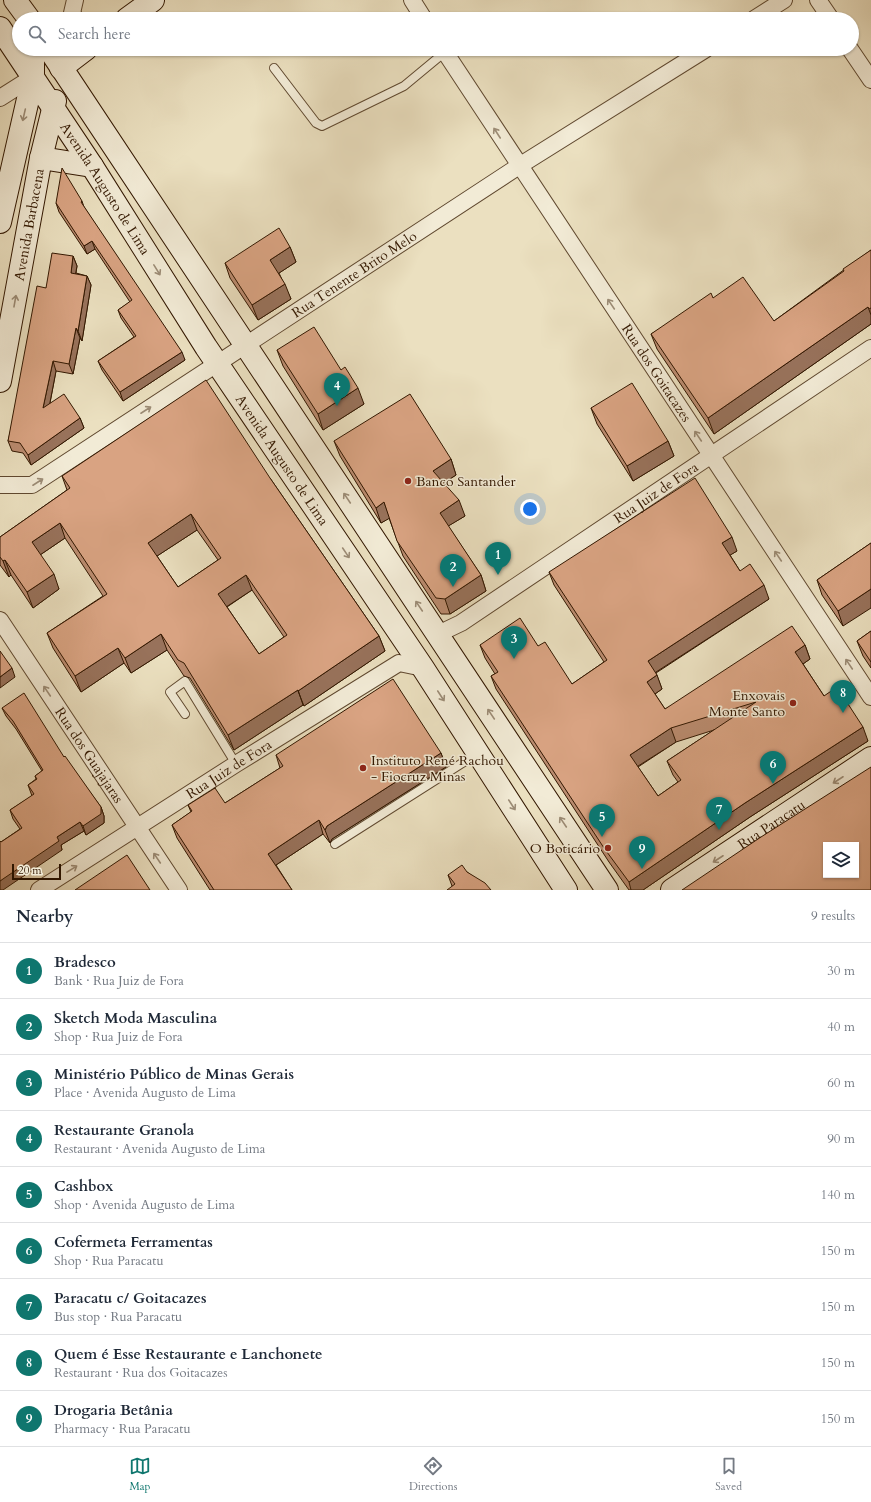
<!DOCTYPE html>
<meta charset="utf-8">
<style>
:root{--surface:#fff;--page:#f6f6f7;--text:#1f2937;--muted:#747a83;--line:#e0e1e3;--accent:#0f766e}
body{margin:0;font-family:Cardo,serif;background:var(--page);color:var(--text)}
.controls{position:absolute;right:12px;bottom:12px;display:grid;overflow:hidden;border-radius:0px;box-shadow:0 1px 3px #0004}
.controls button{width:36px;height:36px;display:grid;place-items:center;padding:0;border:0;border-bottom:1px solid var(--line);background:var(--surface);color:var(--text);font:20px sans-serif}
.scale{position:absolute;left:12px;bottom:10px;width:49px;box-sizing:border-box;padding-left:4px;border:2px solid #321700;border-top:0;font-size:11px;line-height:14px;white-space:nowrap;color:#321700;-webkit-text-stroke:3px #f2ebd6;paint-order:stroke}
.you{position:absolute;left:530px;top:509px;width:14px;height:14px;margin:-10px;border:3px solid #fff;border-radius:50%;background:#1a73e8;box-shadow:0 0 0 6px #1a73e833}
.badge{display:grid;place-items:center;width:26px;height:26px;border-radius:50%;background:var(--accent);color:#fff;font-size:13px;font-weight:700}
.pin{position:absolute;translate:-50% -33px;filter:drop-shadow(0 1px 2px #0008)}
.pin::after{content:'';position:absolute;top:21px;width:14px;height:12px;background:inherit;clip-path:polygon(0 0,100% 0,50% 100%)}
.list{margin:0;padding:0;list-style:none}
h2{display:flex;justify-content:space-between;align-items:center;height:52px;margin:0;padding:0 16px;font-size:17px}
h2 small{font-size:13px;font-weight:400;color:var(--muted)}
.list li{display:grid;grid-template-columns:26px 1fr auto;gap:12px;align-items:center;box-sizing:border-box;height:56px;padding:0 16px;border-top:1px solid var(--line)}
.list b{display:block;font-size:15px;white-space:nowrap}
.list p{margin:0;font-size:13px;white-space:nowrap;color:var(--muted)}
.list em{font-size:13px;font-style:normal;color:var(--muted)}
.icon{flex:none;width:22px;height:22px;fill:none;stroke:currentColor;stroke-width:2;stroke-linecap:round;stroke-linejoin:round}
.map{position:relative;flex:none;width:871px;height:890px;overflow:hidden}
.search{position:absolute;background:var(--surface);box-shadow:0 1px 3px #0004;left:12px;right:12px;top:12px;height:44px;display:flex;align-items:center;gap:10px;box-sizing:border-box;padding:0 14px;border-radius:22px;color:var(--muted);font-size:15px}
.sheet{height:556px;background:var(--surface)}
nav{display:flex;justify-content:space-around;align-items:center;box-sizing:border-box;height:56px;border-top:1px solid var(--line);background:var(--surface);font-size:11px;color:var(--muted)}
nav a{display:grid;justify-items:center;gap:2px}
nav .on{color:var(--accent)}
.map>svg:first-child{display:block}
.lines{fill:none;stroke-linecap:round;stroke-linejoin:round}
.lane-casing{stroke:#604930;stroke-width:10}
.street-casing{stroke:#604930;stroke-width:18}
.secondary-casing{stroke:#321700;stroke-width:24}
.lane{stroke:#f2ebd6;stroke-width:8}
.street{stroke:#f2ebd6;stroke-width:16}
.secondary{stroke:#f2ebd6;stroke-width:22}
.wall{fill:#bb8c70;stroke:#321700;fill-rule:evenodd}
.shaded-wall{fill:#98725b;stroke:#321700}
.building{fill:#d9a382;stroke:#321700;fill-rule:evenodd}
.oneway{stroke:#9c8c76}
.poi-dot{fill:#8f2418;stroke:#f2ebd6;stroke-width:1.5}
.labels{text-anchor:middle;dominant-baseline:central;stroke-width:3;stroke-linejoin:round;paint-order:stroke}
.street-label{font-size:14px;fill:#321700;stroke:#f2ebd6}
.poi-label{font-size:14px;fill:#321700;stroke:#f2ebd6;text-anchor:start}
</style>
<div class="map">
<svg width="871" height="890" viewBox="0 0 871 890">
<rect width="100%" height="100%" fill="#ebe0c0"/>
<filter id="stains"><feTurbulence type="fractalNoise" baseFrequency=".005" numOctaves="4"/><feColorMatrix values="0 0 0 0 .2 0 0 0 0 .09 0 0 0 0 .02 0 0 0 .5 -.17"/></filter>
<radialGradient id="worn" r=".72"><stop offset=".6" stop-color="#630" stop-opacity="0"/><stop offset="1" stop-color="#630" stop-opacity=".3"/></radialGradient>
<g class="lines">
<g class="lane-casing">
<path id="lane" d="M274,68l42,55 6,3 82,-40 41,-34
M185,714l-15,-22 15,-11 51,83
M335,844l143,-91"/>
</g>
<g class="street-casing">
<g id="street">
<path d="M75,0l-3,13 4,6"/>
<path d="M412,0l12,19"/>
<path d="M818,0l13,19"/>
<path d="M754,19l30,-19"/>
<path id="s1" d="M443,49l428,648"/>
<path d="M850,49l21,31"/>
<path d="M0,98l33,-21"/>
<path id="s2" d="M0,485h32l487,-319 187,-117"/>
<path id="s3" d="M0,620l179,270"/>
<path id="s4" d="M438,634l23,-11 410,-275"/>
<path id="s5" d="M39,890l197,-126 163,-101 24,5"/>
</g>
</g>
<g class="secondary-casing">
<g id="secondary">
<path d="M15,0l14,19"/>
<path d="M127,19l26,-19"/>
<path id="s6" d="M0,28l92,138 114,181 217,321 143,222"/>
<path d="M49,49l558,841"/>
<path d="M61,68l25,-19"/>
<path d="M41,158l51,8"/>
<path d="M0,222l33,-145v-28"/>
<path id="s7" d="M0,381l41,-223 14,-57"/>
<path id="s8" d="M672,890l199,-132"/>
</g>
</g>
<use href="#lane" class="lane"/>
<use href="#street" class="street"/>
<use href="#secondary" class="secondary"/>
</g>
<path class="wall" d="M82,201l2,6 101,153 -62,41 -21,-31 -4,-9 36,-24 -13,-19 -3,-8 12,-8 -35,-53 -8,5 -28,-42 -3,-9z
M290,247l6,15 -17,11 12,26 -33,21 -28,-42 -5,-15z
M871,250v74l-157,110 -57,-85 -6,-15 62,-36 61,23z
M73,256l4,10 -1,7 11,3 4,9 -9,56 -2,-3 -7,36 -17,-3 -6,32 30,15 4,10 -53,37 -8,-12 -11,-2 -4,-10 38,-153z
M277,350l64,20 23,34 -41,26 -40,-64z
M591,408l77,33 6,15 -41,25 -36,-57z
M334,441l117,18 5,16 -12,8 21,33 -17,10 33,49 5,16 -36,23h-9l-38,-58 -14,-38 -8,5 -41,-67z
M62,476l208,2 109,158 6,15 -81,55 -1,-1 -69,45 -44,-72 -6,-2 -17,-26 -36,23 -7,-10 -43,29 -28,-44 -6,-15 56,-37 -38,-58 -25,17 19,34 -26,19 -22,-33 -2,2 -9,-12v-28l67,-47zM197,530l21,30 -40,27 -21,-31zM252,590l32,47 -25,17 -32,-47z
M871,543l-28,83 -21,-31 -5,-15z
M737,551l-7,4 10,16 29,28 -113,74 6,16 -7,5 10,15 140,-64 5,14 -7,5 21,32 44,45 -118,76 -107,73h-14l-20,-28 -113,-173 -5,-13 4,-2 -10,-16 -5,-13 58,1 34,38 32,-22 -50,-77 -5,-13zM714,730l-47,31 6,14 5,7 -20,14 -20,-29 38,-25z
M871,631v37l-8,-12 -6,-15z
M2,708l62,49 37,50 3,9v7l-18,12 -2,-4 -23,14 1,5 -61,-8 19,-13 -7,-10 -3,-9 22,-14 -4,-11 8,-6 -1,-3 7,-5 -26,-42 -10,-13z
M441,753l5,14 -114,72 -2,4 -7,-9 -47,31 16,25h-82l-33,-52 -5,-13 19,-13 -3,-7 37,-2 55,-35 -4,-13z
M467,872l24,18 -39,-4 -4,-11z"/>
<path class="shaded-wall" d="M92,241l3,8 -8,5 -3,-8z
M290,247l6,15 -20,13 -6,-15z
M73,256l4,10 -3,16 -3,-9z
M87,276l4,9 -9,56 -4,-10z
M285,284l6,15 -33,21 -6,-15z
M868,307l3,8v9l-157,110 -6,-16z
M76,328l4,10 -7,36 -4,-10z
M182,352l3,8 -62,41 -3,-9z
M53,361l3,10 -9,47 -4,-10z
M358,388l6,16 -41,26 -5,-16z
M80,418l4,10 -53,37 -3,-10z
M668,441l6,15 -41,25 -6,-15z
M451,459l5,16 -17,11 -6,-15z
M459,500l6,16 -20,12 -5,-15z
M384,502l6,16 -9,5 -5,-15z
M191,514l6,16 -43,28 -6,-15z
M60,523l5,15 -28,19 -5,-15z
M732,537l5,14 -10,6 -5,-14z
M5,560l6,15 -2,2 -6,-16z
M54,574l5,15 -26,19 -6,-16z
M246,575l6,15 -29,19 -5,-15z
M481,575l5,16 -36,23 -5,-15z
M764,585l5,14 -116,75 -5,-13z
M871,589v19l-28,18 -5,-15z
M161,634l6,16 -36,23 -6,-15z
M379,636l6,15 -81,55 -6,-15z
M805,645l5,14 -10,7 -5,-14z
M118,648l6,15 -43,29 -6,-16z
M12,668l3,9 -15,11v-11z
M657,675l5,14 -10,7 -5,-14z
M298,690l5,15 -69,45 -6,-15z
M863,727l5,14 -118,76 -107,73h-12l-2,-8 116,-79z
M671,728l5,14 -41,26 -5,-13z
M441,753l5,14 -114,72 -2,4 -5,-13 2,-4z
M101,807l3,9v7l-18,12 -3,-9z
M319,820l4,14 -50,33 -5,-13z
M80,822l4,9 -23,14 1,5 -59,40h-3v-9l57,-44z"/>
<path class="building" d="M62,168l20,33 -1,1 101,150 -62,40 -22,-31 38,-25 -18,-26 14,-10 -40,-59 -8,5 -28,-43z
M279,228l11,19 -20,13 15,24 -33,21 -27,-42z
M871,250v58l-2,1 -1,-2 -160,111 -57,-84 60,-41 2,5 30,-21 31,44 70,-50 -1,-2z
M52,253l21,3 -2,17 16,3 -9,55 -2,-3 -7,36 -16,-3 -10,47 21,-14 16,24 -52,37 -8,-12 -12,-2 29,-155 9,2z
M314,327l27,43 4,-3 13,21 -40,26 -41,-64z
M206,380l64,98 109,158 -81,55v-1l-70,45 -44,-72 -6,-3 -17,-26 -36,24 -7,-10 -43,28 -28,-43 60,-39 -47,-71 -28,19 22,32 -27,18 -22,-32 -2,1 -3,-4v-20l70,-49 -8,-12zM191,514l30,44 -43,29 -30,-44zM246,575l41,60 -28,19 -41,-60z
M632,383l36,58 -41,25 -36,-58z
M410,394l41,65 -18,12 26,29 -19,13 41,62 -36,24 -9,-1 -39,-57 -13,-39 -8,6 -42,-67z
M695,478l37,59 -10,6 18,28 10,-7 14,21 -116,76 9,14 -10,7 18,27 127,-83 13,19 -10,7 29,44 13,-9 26,40 -118,76 -116,79 -25,-34 -113,-172 7,-4 -18,-27 40,-27 18,28 7,-4 27,42 35,-24 -58,-88zM756,702l-89,59 14,19 -23,16 -28,-41 41,-27z
M871,543v46l-33,22 -21,-31z
M871,631v31l-14,-21z
M0,651l12,17 -12,9z
M393,679l48,74 -114,73 -2,4 -6,-10 -51,34 24,36h-78l-42,-65 20,-14 -4,-6 27,-17 10,15 58,-37 -7,-11z
M24,693l40,64 1,-1 36,51v7l-18,12 -3,-4 -23,15 2,4 -59,40v-40l1,1 21,-14 -12,-18 24,-16 -6,-9 9,-6 -2,-3 8,-6 -30,-49 -11,-13z
M871,767v123h-189l79,-53zM826,845h30v30h-30z
M127,855l23,35h-75z
M462,865l5,7 18,11 6,7h-44l8,-6 -7,-9z"/>
<defs><path id="oneway-shaft" d="M-6 0H5M1.5-3L5.5 0L1.5 3" fill="none" stroke-width="1.6" stroke-linecap="round" stroke-linejoin="round"/></defs>
<g class="oneway">
<use href="#oneway-shaft" transform="translate(24 115) rotate(103)"/>
<use href="#oneway-shaft" transform="translate(497 133) rotate(-123)"/>
<use href="#oneway-shaft" transform="translate(157 270) rotate(58)"/>
<use href="#oneway-shaft" transform="translate(15 301) rotate(-80)"/>
<use href="#oneway-shaft" transform="translate(611 304) rotate(-124)"/>
<use href="#oneway-shaft" transform="translate(146 410) rotate(-33)"/>
<use href="#oneway-shaft" transform="translate(698 436) rotate(-124)"/>
<use href="#oneway-shaft" transform="translate(38 482) rotate(-33)"/>
<use href="#oneway-shaft" transform="translate(347 498) rotate(-124)"/>
<use href="#oneway-shaft" transform="translate(346 553) rotate(56)"/>
<use href="#oneway-shaft" transform="translate(778 556) rotate(-124)"/>
<use href="#oneway-shaft" transform="translate(419 606) rotate(-124)"/>
<use href="#oneway-shaft" transform="translate(849 664) rotate(-124)"/>
<use href="#oneway-shaft" transform="translate(47 691) rotate(-124)"/>
<use href="#oneway-shaft" transform="translate(441 696) rotate(57)"/>
<use href="#oneway-shaft" transform="translate(491 714) rotate(-124)"/>
<use href="#oneway-shaft" transform="translate(838 780) rotate(147)"/>
<use href="#oneway-shaft" transform="translate(512 805) rotate(57)"/>
<use href="#oneway-shaft" transform="translate(563 822) rotate(-124)"/>
<use href="#oneway-shaft" transform="translate(157 858) rotate(-124)"/>
<use href="#oneway-shaft" transform="translate(718 859) rotate(147)"/>
<use href="#oneway-shaft" transform="translate(72 869) rotate(-32)"/>
</g>
<g class="poi-dot">
<circle cx="408" cy="481" r="4"/>
<circle cx="793" cy="703" r="4"/>
<circle cx="363" cy="768" r="4"/>
<circle cx="608" cy="848" r="4"/>
</g>
<g class="labels">
<g class="street-label">
<text stroke="none"><textPath href="#s6" startOffset="192">Avenida Augusto de Lima</textPath></text>
<text stroke="none"><textPath href="#s7" startOffset="159">Avenida Barbacena</textPath></text>
<text stroke="none"><textPath href="#s2" startOffset="417">Rua Tenente Brito Melo</textPath></text>
<text stroke="none"><textPath href="#s1" startOffset="388">Rua dos Goitacazes</textPath></text>
<text stroke="none"><textPath href="#s6" startOffset="516">Avenida Augusto de Lima</textPath></text>
<text stroke="none"><textPath href="#s4" startOffset="260">Rua Juiz de Fora</textPath></text>
<text stroke="none"><textPath href="#s3" startOffset="162">Rua dos Guajajaras</textPath></text>
<text stroke="none"><textPath href="#s5" startOffset="225">Rua Juiz de Fora</textPath></text>
<text stroke="none"><textPath href="#s8" startOffset="119">Rua Paracatu</textPath></text>
</g>
<g class="poi-label">
<text x="416" y="481">Banco Santander</text>
<text x="785" y="695" text-anchor="end">Enxovais<tspan x="785" dy="16">Monte Santo</tspan></text>
<text x="371" y="760">Instituto René Rachou<tspan x="371" dy="16">- Fiocruz Minas</tspan></text>
<text x="600" y="848" text-anchor="end">O Boticário</text>
</g>
</g>
<rect width="100%" height="100%" filter="url(#stains)"/>
<rect width="100%" height="100%" fill="url(#worn)"/>
</svg>
<div class="controls">
<button><svg class="icon" aria-label="layers" viewBox="0 0 24 24"><path d="M12 4l9 5-9 5-9-5zM3 14l9 5 9-5"/></svg></button>
</div>
<div class="scale">20 m</div>
<div class="you"></div>
<div class="pin badge" style="left:498px;top:575px">1</div>
<div class="pin badge" style="left:453px;top:587px">2</div>
<div class="pin badge" style="left:514px;top:659px">3</div>
<div class="pin badge" style="left:337px;top:406px">4</div>
<div class="pin badge" style="left:602px;top:837px">5</div>
<div class="pin badge" style="left:773px;top:784px">6</div>
<div class="pin badge" style="left:719px;top:830px">7</div>
<div class="pin badge" style="left:843px;top:713px">8</div>
<div class="pin badge" style="left:642px;top:869px">9</div>
<div class="search"><svg class="icon" aria-label="search" viewBox="0 0 24 24"><circle cx="10" cy="10" r="6"/><path d="M15 15l6 6"/></svg>Search here</div>
</div>
<section class="sheet">
<h2>Nearby<small>9 results</small></h2>
<ul class="list">
<li><span class="badge">1</span><div><b>Bradesco</b><p>Bank · Rua Juiz de Fora</p></div><em>30 m</em></li>
<li><span class="badge">2</span><div><b>Sketch Moda Masculina</b><p>Shop · Rua Juiz de Fora</p></div><em>40 m</em></li>
<li><span class="badge">3</span><div><b>Ministério Público de Minas Gerais</b><p>Place · Avenida Augusto de Lima</p></div><em>60 m</em></li>
<li><span class="badge">4</span><div><b>Restaurante Granola</b><p>Restaurant · Avenida Augusto de Lima</p></div><em>90 m</em></li>
<li><span class="badge">5</span><div><b>Cashbox</b><p>Shop · Avenida Augusto de Lima</p></div><em>140 m</em></li>
<li><span class="badge">6</span><div><b>Cofermeta Ferramentas</b><p>Shop · Rua Paracatu</p></div><em>150 m</em></li>
<li><span class="badge">7</span><div><b>Paracatu c/ Goitacazes</b><p>Bus stop · Rua Paracatu</p></div><em>150 m</em></li>
<li><span class="badge">8</span><div><b>Quem é Esse Restaurante e Lanchonete</b><p>Restaurant · Rua dos Goitacazes</p></div><em>150 m</em></li>
<li><span class="badge">9</span><div><b>Drogaria Betânia</b><p>Pharmacy · Rua Paracatu</p></div><em>150 m</em></li>
</ul>
</section>
<nav>
<a class="on"><svg class="icon" aria-label="map" viewBox="0 0 24 24"><path d="M3 6l6-2 6 2 6-2v14l-6 2-6-2-6 2zM9 4v14M15 6v14"/></svg>Map</a>
<a><svg class="icon" aria-label="directions" viewBox="0 0 24 24"><path d="M12 3l9 9-9 9-9-9zM9 14v-3h6M13 9l2 2-2 2"/></svg>Directions</a>
<a><svg class="icon" aria-label="saved" viewBox="0 0 24 24"><path d="M7 4h10v16l-5-4-5 4z"/></svg>Saved</a>
</nav>
